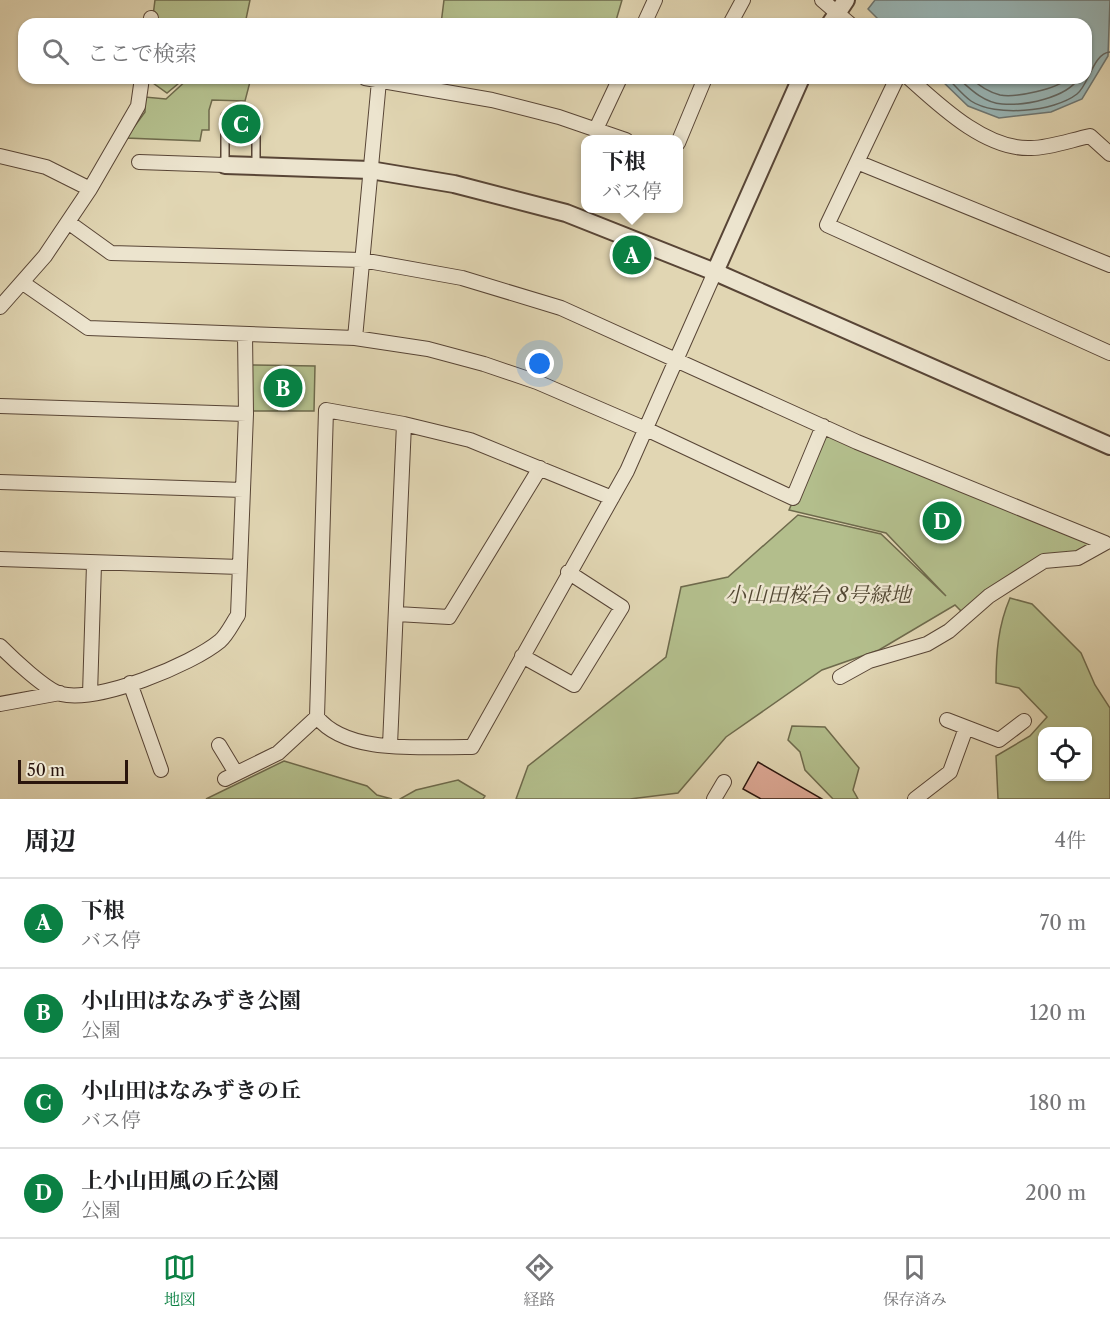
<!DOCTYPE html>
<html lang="ja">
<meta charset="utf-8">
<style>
:root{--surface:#fff;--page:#f2f2f2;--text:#202124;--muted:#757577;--line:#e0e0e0;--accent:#0b8043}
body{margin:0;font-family:"Libre Caslon Text","Noto Serif JP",serif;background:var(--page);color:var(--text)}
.controls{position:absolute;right:18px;bottom:18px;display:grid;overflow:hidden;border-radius:12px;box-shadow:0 2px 4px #0004}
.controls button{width:54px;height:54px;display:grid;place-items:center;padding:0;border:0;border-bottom:2px solid var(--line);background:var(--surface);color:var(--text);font:30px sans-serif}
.scale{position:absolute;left:18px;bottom:15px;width:110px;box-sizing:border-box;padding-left:6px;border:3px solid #2a150d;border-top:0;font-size:16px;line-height:21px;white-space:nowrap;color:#2a150d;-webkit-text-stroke:4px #ece4ce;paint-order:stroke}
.you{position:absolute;left:540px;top:364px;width:21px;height:21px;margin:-15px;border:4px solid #fff;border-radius:50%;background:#1a73e8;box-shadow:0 0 0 9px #1a73e833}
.badge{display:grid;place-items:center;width:39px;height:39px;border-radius:50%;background:var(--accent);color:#fff;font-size:20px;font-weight:700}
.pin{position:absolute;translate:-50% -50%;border:3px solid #fff;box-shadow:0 2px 6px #0006}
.popup{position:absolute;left:581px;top:135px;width:102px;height:78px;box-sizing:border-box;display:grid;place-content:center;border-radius:12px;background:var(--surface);filter:drop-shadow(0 2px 4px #0005);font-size:20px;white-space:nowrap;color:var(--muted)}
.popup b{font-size:22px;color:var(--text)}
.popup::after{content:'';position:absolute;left:50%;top:100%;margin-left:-12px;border:12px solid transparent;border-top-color:var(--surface)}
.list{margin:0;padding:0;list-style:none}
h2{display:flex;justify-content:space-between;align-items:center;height:78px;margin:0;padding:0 24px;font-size:26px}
h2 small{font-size:20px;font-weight:400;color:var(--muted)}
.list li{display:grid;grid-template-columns:39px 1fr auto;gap:18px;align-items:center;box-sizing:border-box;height:90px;padding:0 24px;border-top:2px solid var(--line)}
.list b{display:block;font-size:22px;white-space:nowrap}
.list p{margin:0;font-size:20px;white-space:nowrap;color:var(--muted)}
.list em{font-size:20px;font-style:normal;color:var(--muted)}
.icon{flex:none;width:33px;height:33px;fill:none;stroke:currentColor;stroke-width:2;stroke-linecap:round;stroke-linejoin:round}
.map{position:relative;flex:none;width:1110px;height:799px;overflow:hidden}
.search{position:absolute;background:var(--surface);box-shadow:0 2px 4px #0004;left:18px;right:18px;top:18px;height:66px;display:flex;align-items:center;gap:15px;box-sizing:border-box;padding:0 21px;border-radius:18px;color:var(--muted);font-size:22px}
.sheet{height:438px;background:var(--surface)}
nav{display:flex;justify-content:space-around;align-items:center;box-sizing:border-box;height:84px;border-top:2px solid var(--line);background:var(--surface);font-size:16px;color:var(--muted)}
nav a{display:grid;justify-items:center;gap:3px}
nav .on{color:var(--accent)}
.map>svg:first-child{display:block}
.green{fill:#b3be8c;stroke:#6e6a4c;stroke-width:1.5;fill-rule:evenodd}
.water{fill:#98b6b7;stroke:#6c7673;stroke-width:1.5}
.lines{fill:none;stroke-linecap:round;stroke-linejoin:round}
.shore{stroke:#616662;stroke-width:1.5}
.building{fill:#dea996;stroke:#2a150d;stroke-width:1.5}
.service-casing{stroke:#584536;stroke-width:10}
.minor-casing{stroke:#584536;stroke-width:16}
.tertiary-casing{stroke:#584536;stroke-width:20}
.service{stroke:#ece4ce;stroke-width:7}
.minor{stroke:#ece4ce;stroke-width:14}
.tertiary{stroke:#ece4ce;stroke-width:16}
.labels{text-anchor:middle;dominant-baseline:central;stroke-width:5;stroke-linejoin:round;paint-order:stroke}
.park-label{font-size:21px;font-style:italic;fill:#534833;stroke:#ece4ce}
</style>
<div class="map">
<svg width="1110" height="799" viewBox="0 0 1110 799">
<rect width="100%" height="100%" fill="#e1d6b3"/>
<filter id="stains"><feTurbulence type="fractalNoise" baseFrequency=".00333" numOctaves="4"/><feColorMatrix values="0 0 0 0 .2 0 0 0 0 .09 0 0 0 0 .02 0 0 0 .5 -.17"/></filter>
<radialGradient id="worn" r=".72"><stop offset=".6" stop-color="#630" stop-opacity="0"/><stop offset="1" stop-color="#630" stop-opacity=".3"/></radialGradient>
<path class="green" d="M155,0h95l-5,24h-93z
M444,0h178l-7,24h-174z
M146,78h39l-18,15z
M189,78h62l-6,23 -33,-1 -3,10v20h-7l-2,11 -74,-3 19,-26v-15l21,2z
M252,365l63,1 -1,45h-63z
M824,430l276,113 -23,11 -31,3 -81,58 -10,-10 -76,45 -57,20 -96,67 -48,56 -48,6h-114l12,-33 138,-109 15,-70 47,-10 70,-62 83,19 65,62 -60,-63 -97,-23z
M1010,598l22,6 49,49 14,32 15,23v91h-112l-2,-43 34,-20 17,-19 -28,-29 -23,-5c0,-30 2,-57 14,-85zM1042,732h46v44h-46z
M792,726l33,1 34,41 -6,22 5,9h-25l-28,-29 -5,-18 -12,-12z
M284,761l83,25 10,9 15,4h-186z
M458,780l27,16 -2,3h-83l16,-9z"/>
<path class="water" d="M875,0h235l-2,56 -26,43 -31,13 -52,6 -31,-12 -29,-28h147v-54h-203l-15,-15z"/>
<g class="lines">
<path class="shore" d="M947,78c8,7 15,17 24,23 24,16 83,11 106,-7 12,-9 16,-41 33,-42
M958,78c12,11 26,25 44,26 23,2 64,-6 77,-26
M971,78c8,8 18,14 29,17 15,3 58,-6 68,-17"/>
</g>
<path class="building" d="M758,762l64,37h-61l-18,-10z"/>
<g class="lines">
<g class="service-casing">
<path id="service" d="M225,165v-49h31v49"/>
</g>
<g class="minor-casing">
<path id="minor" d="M822,0l28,24
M150,24l1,-6
M644,24l11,-24
M730,24l13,-24
M365,78l127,22 67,17 67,23
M897,78l-40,84 253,103
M909,78c31,28 77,72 122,70 19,0 40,-8 59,-12l20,18
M596,129l24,-51
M678,143l27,-65
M0,156l46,11 44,22
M139,162l86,3
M857,162l-30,63 283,128
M68,222l43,31 251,7 100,18 99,30 296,134 248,101 -27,15 -34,3 -55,35 -40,35 -22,13 -58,17 -29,16
M23,283l65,45 267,10 73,11 56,15 53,18 109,47 147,69 30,-72
M0,307l45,-51 45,-67 48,-83 4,-28
M355,338l24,-257
M0,406l246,8
M0,482l243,8
M612,498l-142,-58 -66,-16 -78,-14 -9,307c31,39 109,29 155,30 51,-92 103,-184 155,-276l88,-199
M0,559l240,8
M397,614l52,3 91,-149
M0,646c12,12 46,44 61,48 37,9 130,-29 159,-53 7,-6 12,-17 18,-26l8,-201 -1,-80
M522,656l52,29 48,-78 -54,-35
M130,683l31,87
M90,694l4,-130
M0,704l60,-11
M947,720l52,20 25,-19
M219,745l17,28
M390,745l14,-321
M225,779l53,-26 39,-36
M714,799l10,-17
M915,799l35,-27 16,-44"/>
</g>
<g class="tertiary-casing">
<path id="tertiary" d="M830,24l16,-24
M225,165l145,5 84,14 112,29 149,59 395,174
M715,272l86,-194"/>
</g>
<use href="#service" class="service"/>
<use href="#minor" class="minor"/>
<use href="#tertiary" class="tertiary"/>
</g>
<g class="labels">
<g class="park-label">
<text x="818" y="594">小山田桜台 8号緑地</text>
</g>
</g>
<rect width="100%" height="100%" filter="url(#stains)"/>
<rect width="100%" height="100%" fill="url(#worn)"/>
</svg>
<div class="controls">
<button><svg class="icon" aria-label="locate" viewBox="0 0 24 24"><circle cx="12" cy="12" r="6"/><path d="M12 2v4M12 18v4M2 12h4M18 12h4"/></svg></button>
</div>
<div class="scale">50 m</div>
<div class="you"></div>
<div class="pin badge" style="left:632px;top:255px">A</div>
<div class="popup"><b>下根</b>バス停</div>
<div class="pin badge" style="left:283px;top:388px">B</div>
<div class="pin badge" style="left:241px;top:124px">C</div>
<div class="pin badge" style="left:942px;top:521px">D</div>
<div class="search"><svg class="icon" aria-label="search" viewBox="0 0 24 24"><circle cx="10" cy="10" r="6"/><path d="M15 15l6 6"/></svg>ここで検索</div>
</div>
<section class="sheet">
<h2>周辺<small>4件</small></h2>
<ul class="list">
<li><span class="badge">A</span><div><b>下根</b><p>バス停</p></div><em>70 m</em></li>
<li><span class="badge">B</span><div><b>小山田はなみずき公園</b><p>公園</p></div><em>120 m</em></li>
<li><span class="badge">C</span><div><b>小山田はなみずきの丘</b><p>バス停</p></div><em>180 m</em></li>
<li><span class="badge">D</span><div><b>上小山田風の丘公園</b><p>公園</p></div><em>200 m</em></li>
</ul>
</section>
<nav>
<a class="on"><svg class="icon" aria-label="map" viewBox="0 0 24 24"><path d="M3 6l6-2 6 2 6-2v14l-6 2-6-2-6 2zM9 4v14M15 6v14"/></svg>地図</a>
<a><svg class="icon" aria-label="directions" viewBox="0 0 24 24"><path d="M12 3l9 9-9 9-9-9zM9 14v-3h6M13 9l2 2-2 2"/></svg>経路</a>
<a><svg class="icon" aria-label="saved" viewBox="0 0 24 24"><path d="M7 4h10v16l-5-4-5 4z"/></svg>保存済み</a>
</nav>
